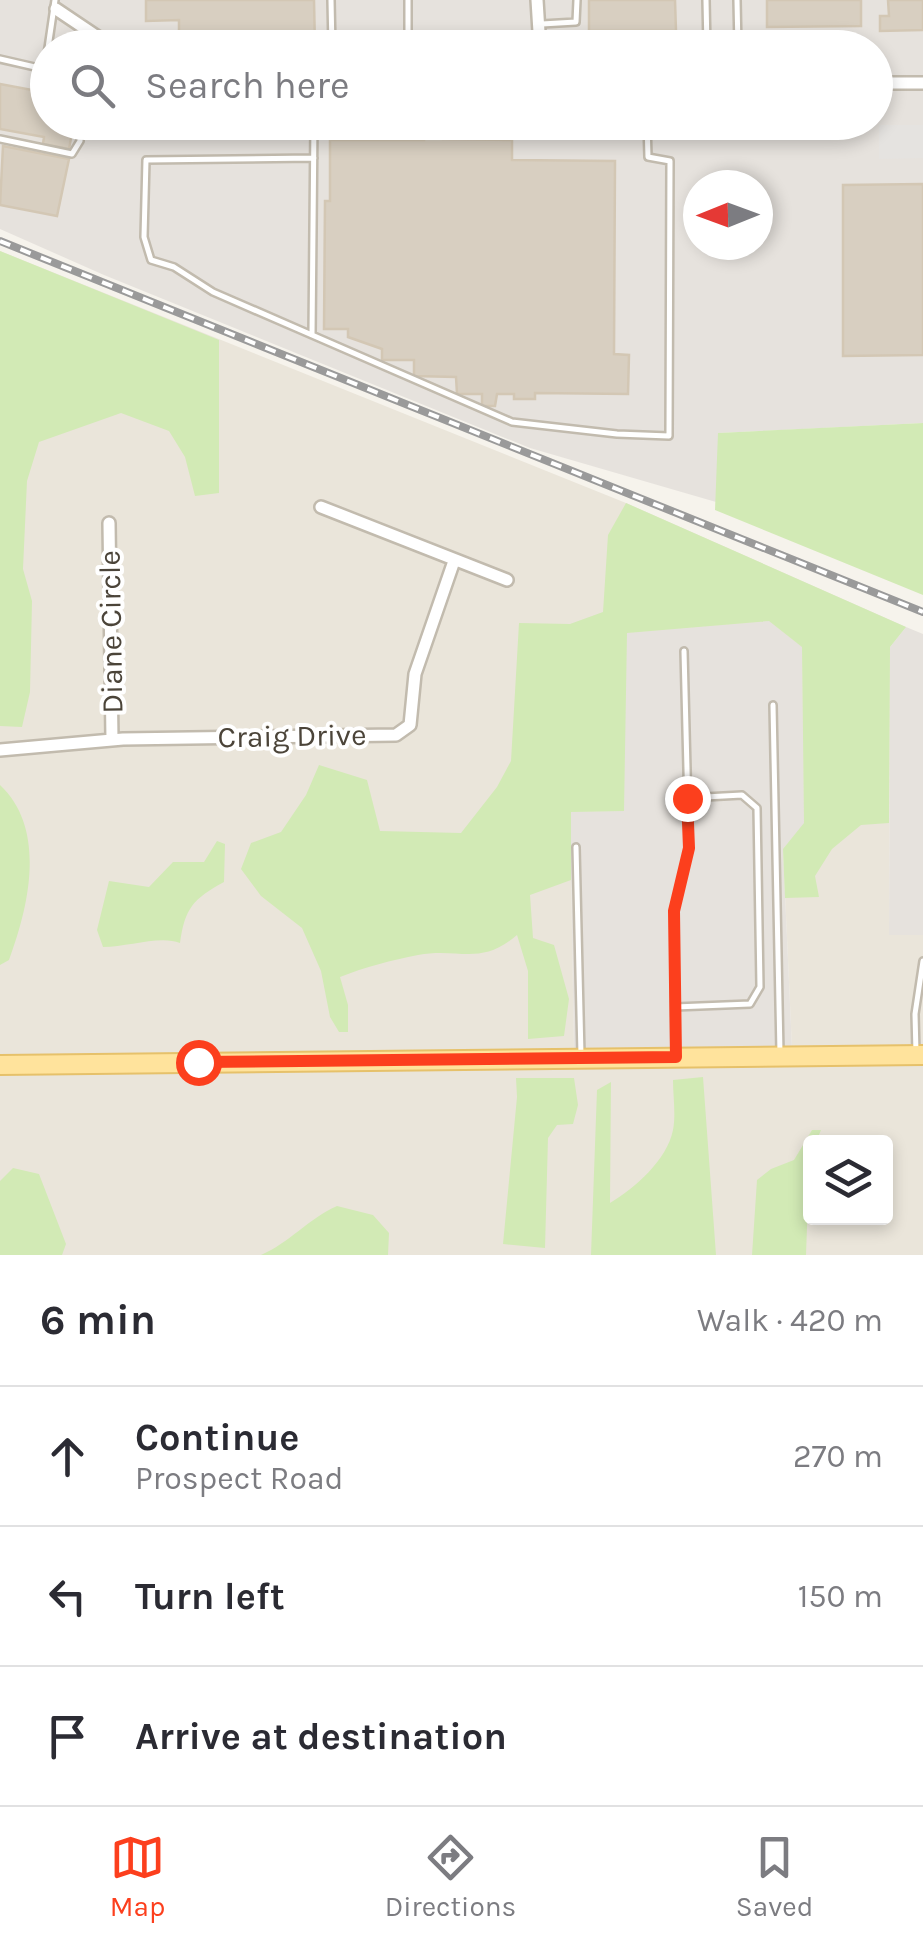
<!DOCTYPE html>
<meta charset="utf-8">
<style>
:root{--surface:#fff;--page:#f7f7f7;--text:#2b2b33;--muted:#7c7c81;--line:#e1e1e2;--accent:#fc3f1d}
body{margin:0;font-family:Karla,sans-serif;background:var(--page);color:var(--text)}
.controls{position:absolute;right:30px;bottom:30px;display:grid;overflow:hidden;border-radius:10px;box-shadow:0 5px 15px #0003}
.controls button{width:90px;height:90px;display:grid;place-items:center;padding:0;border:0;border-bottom:2px solid var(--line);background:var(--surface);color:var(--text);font:50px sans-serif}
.compass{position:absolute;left:683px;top:170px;width:90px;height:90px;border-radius:50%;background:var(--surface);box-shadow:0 5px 15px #0003;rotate:269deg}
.stop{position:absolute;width:30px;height:30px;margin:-22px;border:8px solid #fc3f1d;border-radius:50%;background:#fff}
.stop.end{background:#fc3f1d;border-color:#fff;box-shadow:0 2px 10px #0008}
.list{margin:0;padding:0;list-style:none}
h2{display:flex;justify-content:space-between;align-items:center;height:130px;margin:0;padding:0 40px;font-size:42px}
h2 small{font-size:32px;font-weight:400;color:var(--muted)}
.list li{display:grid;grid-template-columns:65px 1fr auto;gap:30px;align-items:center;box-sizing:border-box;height:140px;padding:0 40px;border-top:2px solid var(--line)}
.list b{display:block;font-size:38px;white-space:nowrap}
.list p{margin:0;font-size:32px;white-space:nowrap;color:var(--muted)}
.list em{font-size:32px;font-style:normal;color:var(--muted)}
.icon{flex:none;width:55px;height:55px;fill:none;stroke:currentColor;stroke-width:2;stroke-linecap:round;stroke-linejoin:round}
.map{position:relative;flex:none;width:923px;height:1255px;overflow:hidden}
.search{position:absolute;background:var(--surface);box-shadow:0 5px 15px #0003;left:30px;right:30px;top:30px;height:110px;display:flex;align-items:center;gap:25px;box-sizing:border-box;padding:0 35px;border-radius:55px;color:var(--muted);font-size:38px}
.sheet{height:550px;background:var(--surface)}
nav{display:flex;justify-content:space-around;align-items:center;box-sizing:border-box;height:140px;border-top:2px solid var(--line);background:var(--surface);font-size:28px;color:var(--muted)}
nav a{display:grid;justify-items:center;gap:5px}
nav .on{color:var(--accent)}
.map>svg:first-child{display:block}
.residential{fill:#eae5da;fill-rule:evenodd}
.industrial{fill:#e6e2dd;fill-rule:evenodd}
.green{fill:#d2eab5}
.parking{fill:#e5e3e0}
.building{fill:#d8cfc1;stroke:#d3c7b4;stroke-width:2.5}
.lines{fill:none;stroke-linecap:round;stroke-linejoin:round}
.service-casing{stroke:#c2bbae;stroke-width:10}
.minor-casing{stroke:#c2bbae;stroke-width:16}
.primary-casing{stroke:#e6c16a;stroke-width:22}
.service{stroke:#fff;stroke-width:5}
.minor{stroke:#fff;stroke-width:11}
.primary{stroke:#ffe39c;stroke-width:18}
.rail-casing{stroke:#9a9a9a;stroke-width:8}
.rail{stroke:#fff;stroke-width:4;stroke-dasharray:11;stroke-linecap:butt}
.route{stroke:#fc3f1d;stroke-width:12}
.labels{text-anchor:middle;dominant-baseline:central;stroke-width:8;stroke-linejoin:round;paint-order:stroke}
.street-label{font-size:30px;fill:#4b4439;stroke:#fff}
</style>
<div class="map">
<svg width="923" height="1255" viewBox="0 0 923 1255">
<rect width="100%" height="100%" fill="#f6f3ec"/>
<path class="residential" d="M0,251l626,252 280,124 -16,20 -1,288h34v112l-131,1 -9,-199 -213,-37 4,238 -574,8z
M923,1055v200h-923v-181zM810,1142h76v76h-76z"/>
<path class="industrial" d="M0,0h923v423l-204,10 -3,69 -186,-54 -426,-173 -104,-46zM48,48h828v74h-828zM698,185h60v60h-60z
M769,621l33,26 2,177 -21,25 9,199 -218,2 -4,-238 54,-1 2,-178z
M906,627l17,7v301h-34l1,-288z"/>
<path class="green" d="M0,251l219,89v153l-24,3 -10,-39 -16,-26 -48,-18 -82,29 -12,39 -4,88 9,32 -2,91 -8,35 -22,-1z
M923,423v172l-208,-85 3,-77z
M626,503l280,124 -16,20 -1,176 -28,2 -29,24 -17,27 4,21 -34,1 -2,-49 21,-26 -2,-176 -33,-26 -142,12 -3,178 -53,1v68l-41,15 3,43 21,7 15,54 -5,37 -36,3v-68l-11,-36c-37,32 -58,12 -99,20 -26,5 -53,12 -78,22l8,28v27h-9l-9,-15 -9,-46 -19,-43 -41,-32 -20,-27 10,-26 30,-11 25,-37 13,-30 48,15 13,51 81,2 36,-46 14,-26 8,-138 51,1 33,-12 5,-77z
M0,785c47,44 29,121 9,175l-9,5z
M217,841l8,3 -1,38c-31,17 -39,26 -44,61 -20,-8 -52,4 -77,4l-6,-17 12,-49 40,6 24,-25h31z
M703,1077l13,178h-125l6,-165 14,-8 -1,121c25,-15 57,-43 63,-73 3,-15 0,-34 0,-50z
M516,1078h58l4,27 -5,19 -16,1 -9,13 -3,110 -42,-4 14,-147z
M812,1130h9l-5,12h-6l-4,113h-54l5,-75 14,-11 23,-9z
M13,1168l26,6 27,70 -4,11h-62v-74z
M337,1206l36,9 16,18 -1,22h-127c28,-12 47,-36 76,-49z"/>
<path class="parking" d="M879,125h44v33l-44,1z"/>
<path class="building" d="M146,0h168l1,47 -73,1v-12h-63v-16l-33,1z
M589,0h86l1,31h-87z
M767,0h94v26l-94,1z
M888,0h35v30l-43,1v-15h9z
M0,84l48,9v29h26l-5,27 -26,-5 1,-7 -44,-8z
M424,128h19v11l69,1v20l103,1 -1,193 15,1 -1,39 -93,-1v6h-21v-5h-17l-2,12h-13v-12h-25l-1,-17 -42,-1v-16h-32v-11l-34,-12v-8h-24l1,-128h5v-61h94z
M3,146l66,13 -12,57 -57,-11z
M923,184v171l-80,1v-171z"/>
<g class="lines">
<g class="service-casing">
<path id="service" d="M331,0l1,48
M408,0v48
M706,0l1,48
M737,0l1,48
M542,24l34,-2 1,-22
M48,48l7,-48
M0,59l48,11
M43,69l5,-21
M0,139l72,15 8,-13 1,-19
M314,158l-168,2 -2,77 7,23 23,7 39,25 99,43 2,-213
M312,335l200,87 105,12 52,2 1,-275 -22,-4 -1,-35
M773,705l7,348
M576,847l5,208
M675,1007l75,-3 10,-17 -3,-179 -15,-13 -55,3
M916,1052l-1,-38 8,-53
M675,1054l-1,-143 15,-63 -5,-197"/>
</g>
<g class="minor-casing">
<path id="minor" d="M537,0l3,48
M56,9l58,39
M876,83h47
M321,507l186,73
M109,523l3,217
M0,750l123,-11 273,-4 14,-10 5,-51 39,-113"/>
</g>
<g class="primary-casing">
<path id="primary" d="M0,1065l923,-10"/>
</g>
<use href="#service" class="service"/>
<use href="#minor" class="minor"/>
<use href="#primary" class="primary"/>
<g class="rail-casing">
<path id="rail" d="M0,241l923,371"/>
</g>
<use href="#rail" class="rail"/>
</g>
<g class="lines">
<path class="route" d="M198,1062l478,-5 -2,-146 15,-63 -2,-50"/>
</g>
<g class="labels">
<g class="street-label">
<text transform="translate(111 632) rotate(-91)">Diane Circle</text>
<text transform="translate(292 736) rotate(-1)">Craig Drive</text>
</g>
</g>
</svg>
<div class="controls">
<button><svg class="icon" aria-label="layers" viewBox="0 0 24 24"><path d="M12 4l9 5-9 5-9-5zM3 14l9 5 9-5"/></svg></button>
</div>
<svg class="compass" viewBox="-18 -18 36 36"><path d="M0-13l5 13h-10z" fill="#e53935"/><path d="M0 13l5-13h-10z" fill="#7c7c81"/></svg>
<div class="stop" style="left:198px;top:1062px"></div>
<div class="stop end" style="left:687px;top:798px"></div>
<div class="search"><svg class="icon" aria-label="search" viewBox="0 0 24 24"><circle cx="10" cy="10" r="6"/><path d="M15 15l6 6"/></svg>Search here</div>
</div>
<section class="sheet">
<h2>6 min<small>Walk · 420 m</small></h2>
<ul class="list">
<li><svg class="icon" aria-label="ahead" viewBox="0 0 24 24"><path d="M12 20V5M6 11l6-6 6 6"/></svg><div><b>Continue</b><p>Prospect Road</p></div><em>270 m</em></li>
<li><svg class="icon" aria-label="left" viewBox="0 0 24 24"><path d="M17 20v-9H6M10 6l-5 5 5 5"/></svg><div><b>Turn left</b></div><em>150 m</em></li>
<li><svg class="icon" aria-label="arrive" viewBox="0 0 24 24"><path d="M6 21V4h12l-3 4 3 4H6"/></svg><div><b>Arrive at destination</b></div></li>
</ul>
</section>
<nav>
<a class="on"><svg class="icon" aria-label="map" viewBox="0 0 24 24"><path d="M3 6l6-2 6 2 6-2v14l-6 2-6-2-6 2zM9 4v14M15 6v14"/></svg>Map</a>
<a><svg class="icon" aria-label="directions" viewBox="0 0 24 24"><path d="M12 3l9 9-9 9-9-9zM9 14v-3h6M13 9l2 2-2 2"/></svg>Directions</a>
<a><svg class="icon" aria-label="saved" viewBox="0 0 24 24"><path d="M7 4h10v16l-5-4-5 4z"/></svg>Saved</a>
</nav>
